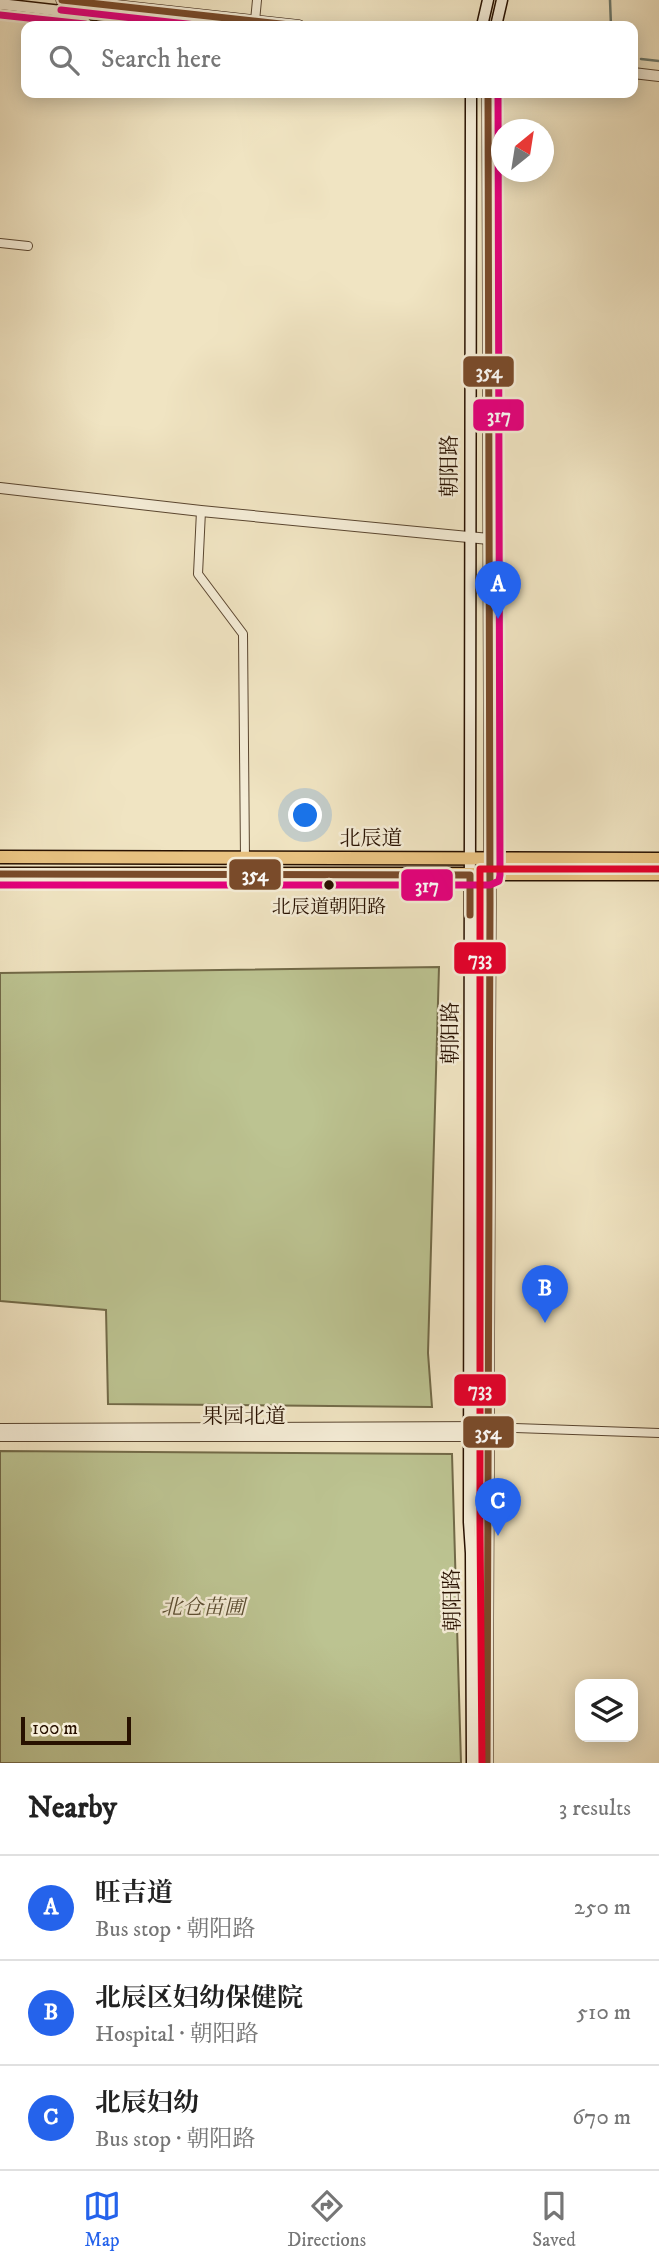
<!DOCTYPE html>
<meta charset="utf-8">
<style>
:root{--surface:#fff;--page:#f2f2f2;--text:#222;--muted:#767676;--line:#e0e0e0;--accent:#2563eb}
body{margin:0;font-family:"IM FELL DW Pica","Noto Serif SC",serif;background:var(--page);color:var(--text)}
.controls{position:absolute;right:21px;bottom:21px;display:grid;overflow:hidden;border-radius:14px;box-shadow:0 4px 18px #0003}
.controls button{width:63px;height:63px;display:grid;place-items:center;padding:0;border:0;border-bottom:2px solid var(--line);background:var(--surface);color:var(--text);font:35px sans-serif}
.compass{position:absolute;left:491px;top:119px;width:63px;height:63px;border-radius:50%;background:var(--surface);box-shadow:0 4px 18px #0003;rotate:30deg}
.scale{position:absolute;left:21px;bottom:18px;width:110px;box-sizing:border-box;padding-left:7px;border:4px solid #281100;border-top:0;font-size:19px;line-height:24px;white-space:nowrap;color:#281100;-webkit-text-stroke:5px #f5edd7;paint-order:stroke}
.you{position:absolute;left:306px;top:816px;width:24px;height:24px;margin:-18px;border:5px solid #fff;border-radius:50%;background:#1a73e8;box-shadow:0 0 0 10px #1a73e833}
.badge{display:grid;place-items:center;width:46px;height:46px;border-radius:50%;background:var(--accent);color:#fff;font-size:23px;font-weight:700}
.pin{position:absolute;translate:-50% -58px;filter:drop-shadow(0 2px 4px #0008)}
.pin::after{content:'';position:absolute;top:37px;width:24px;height:21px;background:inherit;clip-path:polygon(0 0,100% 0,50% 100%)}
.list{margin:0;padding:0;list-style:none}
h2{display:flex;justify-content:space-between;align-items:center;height:91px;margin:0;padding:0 28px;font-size:30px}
h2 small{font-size:23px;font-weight:400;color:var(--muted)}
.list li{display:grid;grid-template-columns:46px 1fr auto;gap:21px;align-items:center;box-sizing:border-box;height:105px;padding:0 28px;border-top:2px solid var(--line)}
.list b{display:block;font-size:26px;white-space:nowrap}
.list p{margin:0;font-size:23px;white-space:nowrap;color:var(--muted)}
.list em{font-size:23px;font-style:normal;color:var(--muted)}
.icon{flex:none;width:38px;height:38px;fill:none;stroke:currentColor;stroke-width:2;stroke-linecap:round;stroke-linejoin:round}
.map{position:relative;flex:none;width:659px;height:1763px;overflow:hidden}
.search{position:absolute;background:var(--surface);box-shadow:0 4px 18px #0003;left:21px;right:21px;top:21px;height:77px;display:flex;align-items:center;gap:18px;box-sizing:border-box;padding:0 24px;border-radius:14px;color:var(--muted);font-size:26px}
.sheet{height:406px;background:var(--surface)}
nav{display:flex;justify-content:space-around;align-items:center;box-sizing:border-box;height:98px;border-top:2px solid var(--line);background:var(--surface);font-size:19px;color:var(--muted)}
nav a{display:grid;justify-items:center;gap:4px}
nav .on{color:var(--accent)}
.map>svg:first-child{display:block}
.green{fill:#bcc391;stroke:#726a48;stroke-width:2}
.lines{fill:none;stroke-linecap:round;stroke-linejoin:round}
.stream{stroke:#6c796d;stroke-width:2.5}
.minor-casing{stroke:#5a4630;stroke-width:10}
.tertiary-casing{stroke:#5a4630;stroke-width:12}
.secondary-casing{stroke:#281100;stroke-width:13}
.primary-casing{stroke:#281100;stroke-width:15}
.minor{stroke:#f5edd7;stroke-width:8}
.tertiary{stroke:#f5edd7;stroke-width:10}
.secondary{stroke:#f5edd7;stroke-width:10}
.primary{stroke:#e8c281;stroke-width:12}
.bus-1-casing{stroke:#f5edd7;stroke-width:12}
.bus-2-casing{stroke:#f5edd7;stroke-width:12}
.bus-3-casing{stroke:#f5edd7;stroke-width:12}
.bus-1{stroke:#7a4b2a;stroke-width:7}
.bus-2{stroke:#e5007d;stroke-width:7}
.bus-3{stroke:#e4002b;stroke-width:7}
.bus-dot{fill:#281100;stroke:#f5edd7;stroke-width:2.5}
.labels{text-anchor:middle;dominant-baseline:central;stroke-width:5;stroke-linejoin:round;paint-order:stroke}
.bus-label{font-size:19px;fill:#281100;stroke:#f5edd7}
.street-label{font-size:21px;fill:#281100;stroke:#f5edd7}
.park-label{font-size:21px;font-style:italic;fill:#5c4f33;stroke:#f5edd7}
.line-badge{stroke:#f5edd7;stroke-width:2.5}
.badge-label{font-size:19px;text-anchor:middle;font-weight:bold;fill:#fff}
</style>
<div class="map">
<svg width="659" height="1763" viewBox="0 0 659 1763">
<rect width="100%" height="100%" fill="#f0e4c2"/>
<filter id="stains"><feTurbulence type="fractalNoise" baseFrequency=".00286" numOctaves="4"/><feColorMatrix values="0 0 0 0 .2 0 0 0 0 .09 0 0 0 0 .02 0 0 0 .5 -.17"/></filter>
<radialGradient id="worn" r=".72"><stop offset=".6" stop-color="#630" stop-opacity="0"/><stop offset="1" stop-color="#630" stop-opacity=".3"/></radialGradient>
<path class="green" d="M439,967l-11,386 4,54 -324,-3 -2,-94 -106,-9v-328z
M0,1451l452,3 9,309h-461z"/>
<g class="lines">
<path class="stream" d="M610,0l1,26
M641,59l18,2"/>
<g class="minor-casing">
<path id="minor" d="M255,21l2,-21
M0,243l28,3
M201,511l-3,63 45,60 2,225
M488,1427l171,6"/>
</g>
<g class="tertiary-casing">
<path id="tertiary" d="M633,73l26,3
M0,488l201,23 288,28
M0,1429l488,-2
M0,1436h489"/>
</g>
<g class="secondary-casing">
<path id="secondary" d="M62,0l237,26
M0,4l194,22
M482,26l6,-26
M496,26l6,-26
M471,93l-2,1429 2,31 1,210
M487,1763l3,-860 -2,-810"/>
</g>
<g class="primary-casing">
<path id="primary" d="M0,857l659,2
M0,874h659"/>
</g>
<use href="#minor" class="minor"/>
<use href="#tertiary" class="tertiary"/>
<use href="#secondary" class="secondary"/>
<use href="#primary" class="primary"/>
<g class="bus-1-casing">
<path id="bus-1" d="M62,0l237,26
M0,874l470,1v40
M487,1763l3,-860 -2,-810"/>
</g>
<g class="bus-2-casing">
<path id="bus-2" d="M61,10l144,16
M0,15l85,9
M0,885h490l9,-4 1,-6 -2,-782"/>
</g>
<g class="bus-3-casing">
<path id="bus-3" d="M482,1763l-2,-241v-653h179"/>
</g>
<use href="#bus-1" class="bus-1"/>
<use href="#bus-2" class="bus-2"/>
<use href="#bus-3" class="bus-3"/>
</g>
<circle class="bus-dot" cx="329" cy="885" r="6"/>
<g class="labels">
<g class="bus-label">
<text x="329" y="907">北辰道朝阳路</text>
</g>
<g class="street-label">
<text transform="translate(450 466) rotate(-90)">朝阳路</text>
<text x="371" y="839">北辰道</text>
<text transform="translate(451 1033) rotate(-90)">朝阳路</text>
<text x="244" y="1417">果园北道</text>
<text transform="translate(453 1600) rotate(-91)">朝阳路</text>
</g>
<g class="park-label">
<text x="203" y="1608">北仓苗圃</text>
</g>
</g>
<g class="line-badge">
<rect x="462" y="355" width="53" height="33" rx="7" fill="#7a4b2a"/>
<rect x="472" y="398" width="53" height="34" rx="7" fill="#e5007d"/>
<rect x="228" y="858" width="54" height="33" rx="7" fill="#7a4b2a"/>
<rect x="400" y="868" width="54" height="34" rx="7" fill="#e5007d"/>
<rect x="453" y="941" width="54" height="34" rx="7" fill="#e4002b"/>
<rect x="453" y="1373" width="54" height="34" rx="7" fill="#e4002b"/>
<rect x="462" y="1415" width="53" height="34" rx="7" fill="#7a4b2a"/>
</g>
<g class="badge-label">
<text x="489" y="378">354</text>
<text x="499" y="422">317</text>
<text x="255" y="881">354</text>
<text x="427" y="892">317</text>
<text x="480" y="965">733</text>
<text x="480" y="1396">733</text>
<text x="488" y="1439">354</text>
</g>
<rect width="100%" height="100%" filter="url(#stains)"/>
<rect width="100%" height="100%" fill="url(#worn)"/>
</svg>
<div class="controls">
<button><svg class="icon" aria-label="layers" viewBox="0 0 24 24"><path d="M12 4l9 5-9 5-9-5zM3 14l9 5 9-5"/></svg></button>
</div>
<svg class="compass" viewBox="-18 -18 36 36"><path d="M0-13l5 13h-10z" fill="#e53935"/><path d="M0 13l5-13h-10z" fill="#767676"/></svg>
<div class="scale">100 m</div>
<div class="you"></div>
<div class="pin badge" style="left:498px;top:619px">A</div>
<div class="pin badge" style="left:545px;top:1323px">B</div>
<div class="pin badge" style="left:498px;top:1536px">C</div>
<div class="search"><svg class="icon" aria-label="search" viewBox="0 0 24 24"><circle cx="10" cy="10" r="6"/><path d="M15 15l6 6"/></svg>Search here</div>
</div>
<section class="sheet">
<h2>Nearby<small>3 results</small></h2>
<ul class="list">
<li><span class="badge">A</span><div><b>旺吉道</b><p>Bus stop · 朝阳路</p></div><em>250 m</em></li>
<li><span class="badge">B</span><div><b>北辰区妇幼保健院</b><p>Hospital · 朝阳路</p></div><em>510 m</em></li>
<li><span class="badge">C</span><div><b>北辰妇幼</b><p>Bus stop · 朝阳路</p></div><em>670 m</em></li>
</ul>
</section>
<nav>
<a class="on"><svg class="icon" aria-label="map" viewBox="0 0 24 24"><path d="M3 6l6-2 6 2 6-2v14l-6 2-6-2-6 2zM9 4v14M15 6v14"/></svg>Map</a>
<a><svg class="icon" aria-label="directions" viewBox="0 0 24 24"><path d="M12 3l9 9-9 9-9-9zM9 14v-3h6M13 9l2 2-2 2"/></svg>Directions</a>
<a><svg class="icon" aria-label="saved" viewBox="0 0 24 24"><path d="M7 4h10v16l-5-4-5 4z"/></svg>Saved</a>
</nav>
